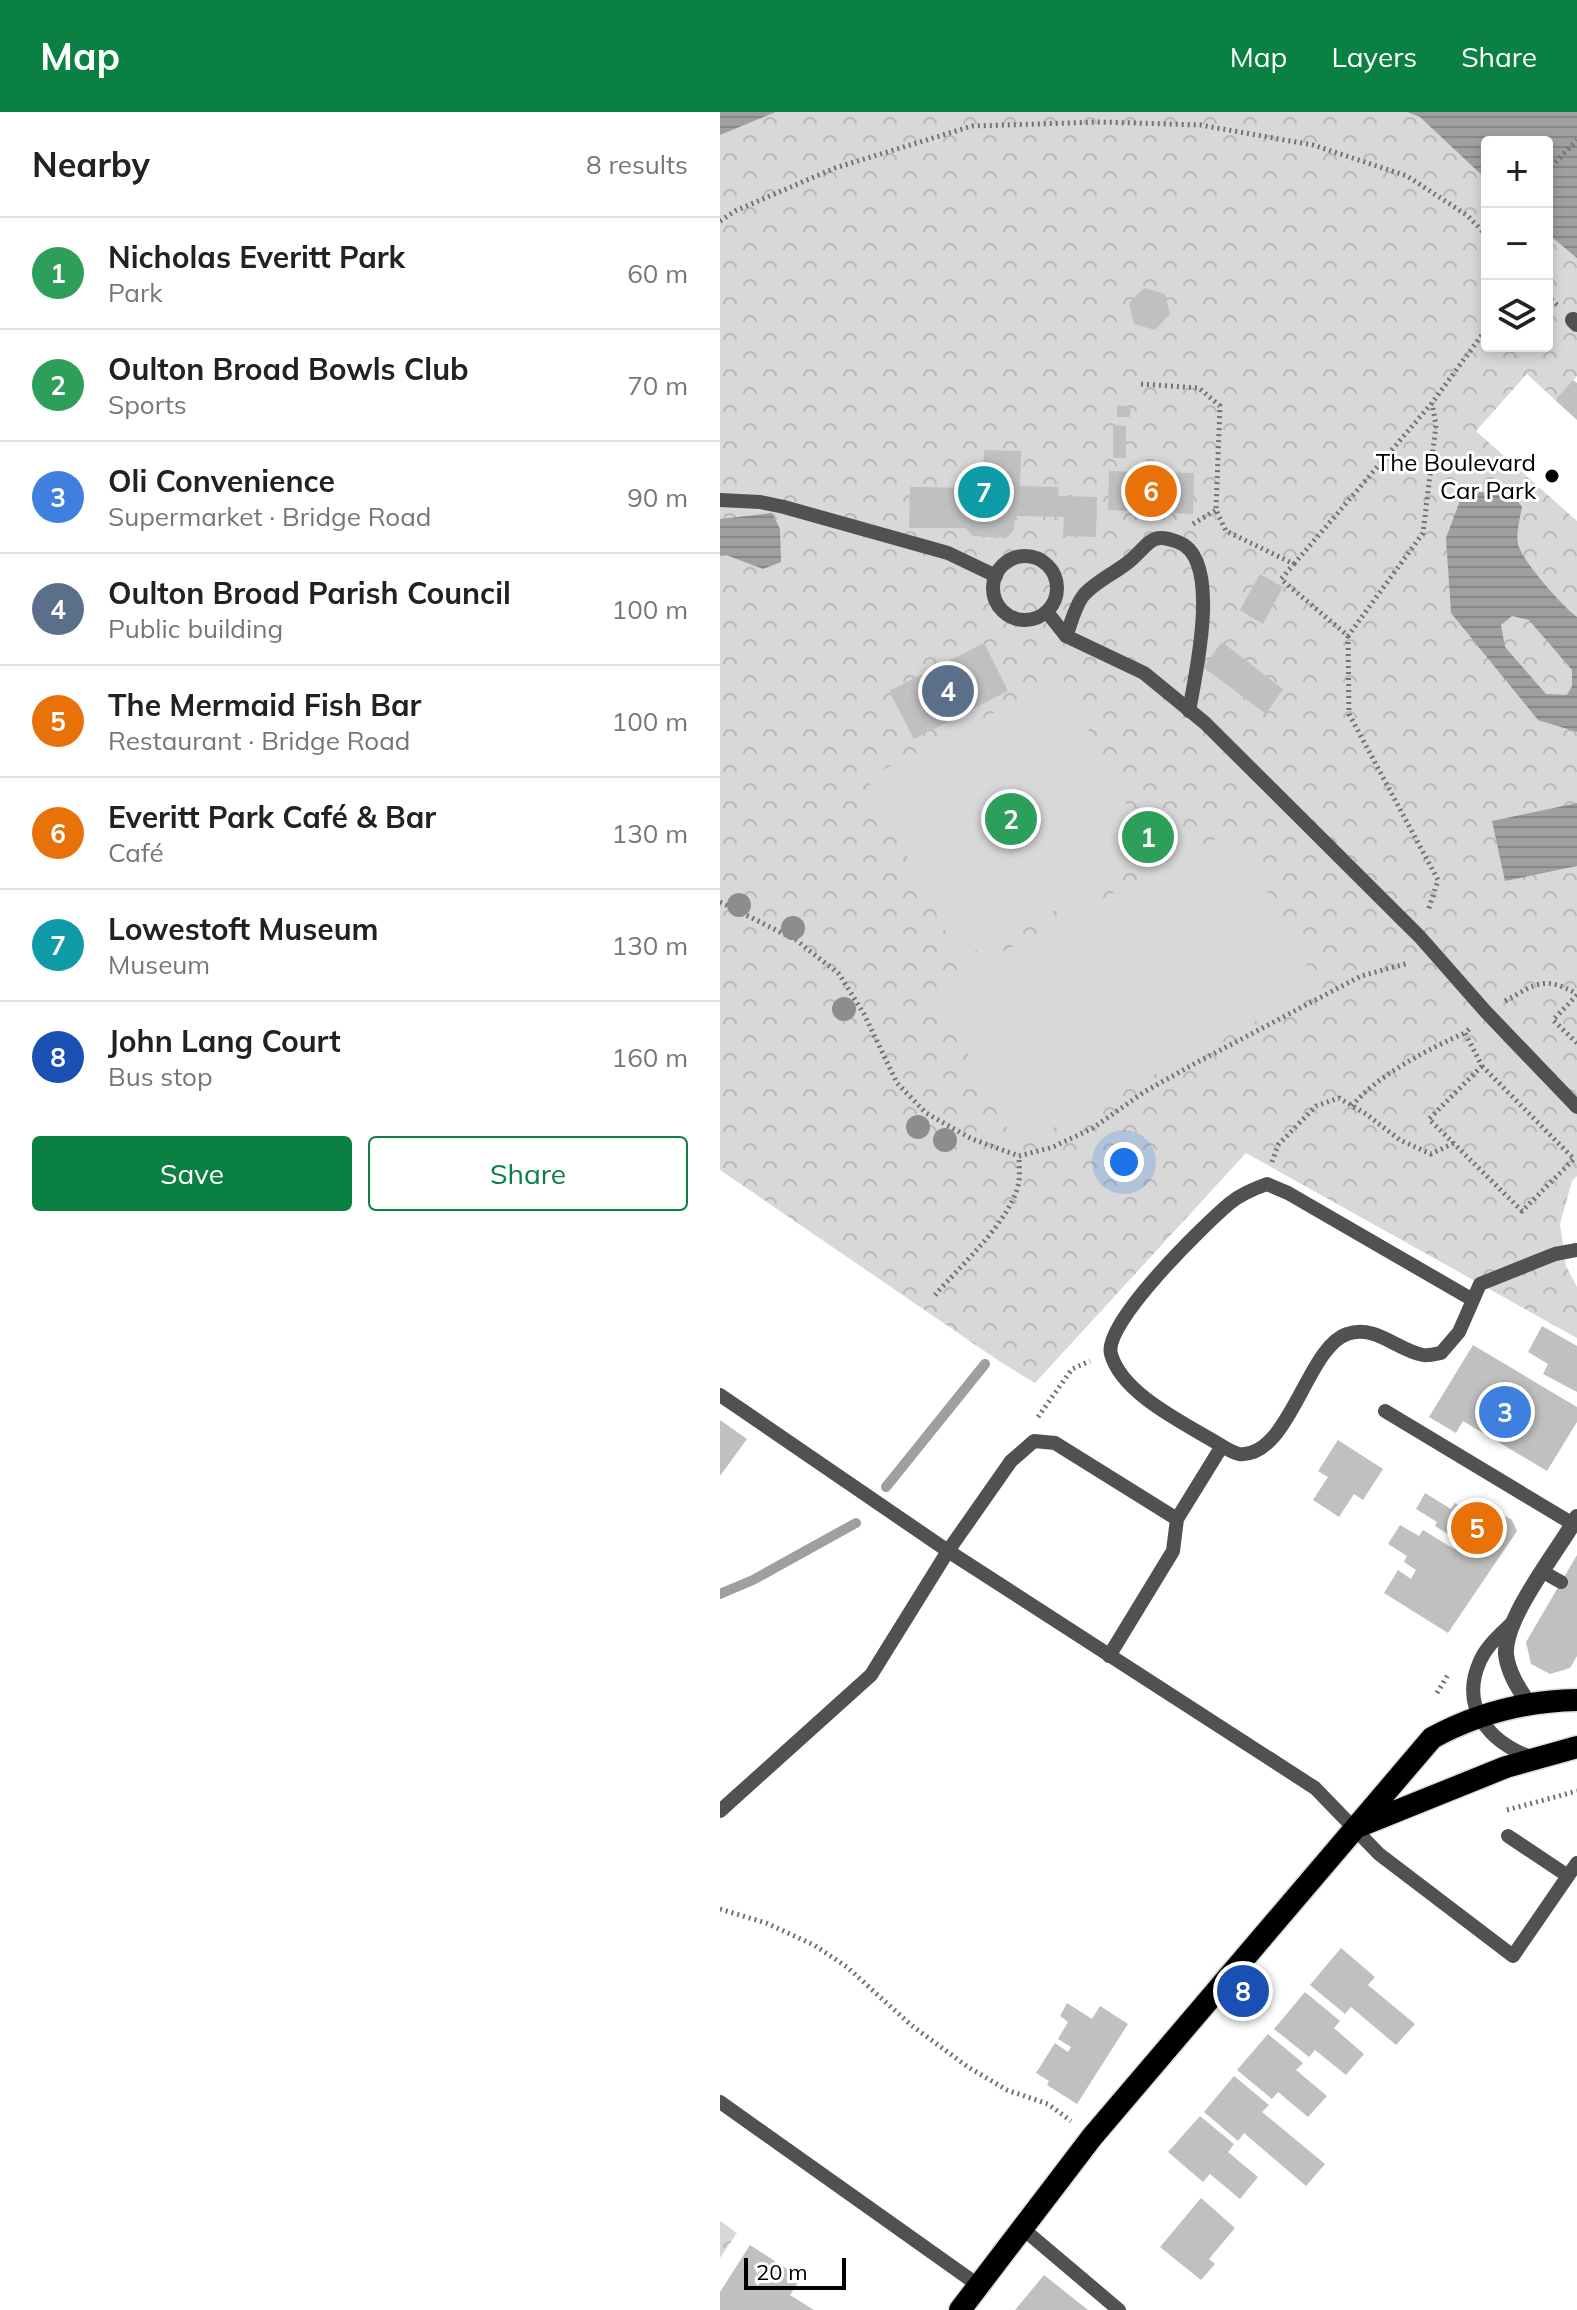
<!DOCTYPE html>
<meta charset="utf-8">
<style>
:root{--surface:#fff;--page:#f6f6f6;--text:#222;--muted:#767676;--line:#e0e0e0;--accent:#0b8043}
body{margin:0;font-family:Mulish,sans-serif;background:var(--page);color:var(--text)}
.controls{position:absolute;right:24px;top:24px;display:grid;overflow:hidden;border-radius:8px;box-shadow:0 4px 12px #0003}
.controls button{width:72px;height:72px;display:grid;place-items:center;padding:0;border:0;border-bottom:2px solid var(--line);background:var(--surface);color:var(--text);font:40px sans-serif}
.scale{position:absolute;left:24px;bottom:20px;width:102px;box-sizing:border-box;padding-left:8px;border:4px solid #000;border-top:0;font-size:22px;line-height:28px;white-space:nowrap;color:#000;-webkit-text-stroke:6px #fff;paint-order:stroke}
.you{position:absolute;left:404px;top:1050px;width:28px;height:28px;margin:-20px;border:6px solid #fff;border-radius:50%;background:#1a73e8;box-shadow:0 0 0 12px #1a73e833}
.badge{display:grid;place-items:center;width:52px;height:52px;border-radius:50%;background:var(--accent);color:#fff;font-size:26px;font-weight:700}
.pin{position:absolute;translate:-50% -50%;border:4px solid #fff;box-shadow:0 2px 8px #0006}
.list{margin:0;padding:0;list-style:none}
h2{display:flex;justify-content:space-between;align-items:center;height:104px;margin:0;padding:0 32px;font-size:34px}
h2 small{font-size:26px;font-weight:400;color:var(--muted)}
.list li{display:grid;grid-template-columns:52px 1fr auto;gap:24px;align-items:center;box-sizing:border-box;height:112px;padding:0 32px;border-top:2px solid var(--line)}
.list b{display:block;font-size:30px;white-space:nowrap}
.list p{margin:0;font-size:26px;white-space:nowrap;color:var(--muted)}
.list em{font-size:26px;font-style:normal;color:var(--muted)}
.actions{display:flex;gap:16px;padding:24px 32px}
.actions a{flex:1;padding:18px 0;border:2px solid var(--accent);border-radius:8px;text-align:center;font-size:28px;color:var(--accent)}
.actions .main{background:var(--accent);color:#fff}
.icon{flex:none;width:44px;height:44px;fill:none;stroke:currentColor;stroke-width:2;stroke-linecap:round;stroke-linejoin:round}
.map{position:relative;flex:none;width:857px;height:2198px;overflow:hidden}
header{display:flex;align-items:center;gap:48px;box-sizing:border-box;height:112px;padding:0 40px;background:var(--accent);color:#fff}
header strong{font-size:38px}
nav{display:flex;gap:44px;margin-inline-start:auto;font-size:28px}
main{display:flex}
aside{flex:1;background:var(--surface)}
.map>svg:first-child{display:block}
.forest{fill:url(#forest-crowns)}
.pitch{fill:#d8d8d8}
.water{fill:url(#water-rules);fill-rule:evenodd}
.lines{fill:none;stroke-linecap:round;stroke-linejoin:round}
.stream{stroke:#9f9f9f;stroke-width:10}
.building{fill:#c0c0c0}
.trunk-casing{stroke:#dbdbdb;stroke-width:25}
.path{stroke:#737373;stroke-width:5;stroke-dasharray:2 4;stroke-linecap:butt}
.service{stroke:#515151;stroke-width:14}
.pedestrian{stroke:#515151;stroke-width:16}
.minor{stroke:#515151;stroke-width:16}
.trunk{stroke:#000;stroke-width:22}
.service-bridge{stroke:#515151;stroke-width:14}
.tree{fill:#8d8d8d}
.poi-dot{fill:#000;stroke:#fff;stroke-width:3}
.labels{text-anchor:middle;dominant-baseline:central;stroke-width:6;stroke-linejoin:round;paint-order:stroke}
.poi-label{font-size:24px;fill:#000;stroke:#fff;text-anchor:end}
</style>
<header>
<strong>Map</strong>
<nav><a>Map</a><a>Layers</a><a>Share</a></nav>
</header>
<main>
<aside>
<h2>Nearby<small>8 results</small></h2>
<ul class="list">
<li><span class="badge" style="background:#2e9e5b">1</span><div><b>Nicholas Everitt Park</b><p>Park</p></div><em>60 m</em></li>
<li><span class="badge" style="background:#2e9e5b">2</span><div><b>Oulton Broad Bowls Club</b><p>Sports</p></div><em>70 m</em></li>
<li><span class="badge" style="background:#3f7fe0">3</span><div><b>Oli Convenience</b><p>Supermarket · Bridge Road</p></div><em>90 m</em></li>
<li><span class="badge" style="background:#5c6f8a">4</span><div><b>Oulton Broad Parish Council</b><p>Public building</p></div><em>100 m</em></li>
<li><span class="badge" style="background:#e8710a">5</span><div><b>The Mermaid Fish Bar</b><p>Restaurant · Bridge Road</p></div><em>100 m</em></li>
<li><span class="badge" style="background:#e8710a">6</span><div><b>Everitt Park Café &amp; Bar</b><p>Café</p></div><em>130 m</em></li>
<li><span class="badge" style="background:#0f9aa8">7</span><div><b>Lowestoft Museum</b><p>Museum</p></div><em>130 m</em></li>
<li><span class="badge" style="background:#1a4fb4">8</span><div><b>John Lang Court</b><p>Bus stop</p></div><em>160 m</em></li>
</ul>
<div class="actions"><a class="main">Save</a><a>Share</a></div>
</aside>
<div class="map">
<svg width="857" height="2198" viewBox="0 0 857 2198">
<defs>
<pattern id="forest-crowns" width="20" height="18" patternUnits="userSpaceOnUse" patternTransform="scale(2)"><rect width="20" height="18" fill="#d8d8d8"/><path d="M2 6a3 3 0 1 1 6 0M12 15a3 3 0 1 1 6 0" fill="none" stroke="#b8b8b8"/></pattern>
<pattern id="water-rules" width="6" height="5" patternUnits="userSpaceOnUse" patternTransform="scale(2)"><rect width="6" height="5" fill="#9f9f9f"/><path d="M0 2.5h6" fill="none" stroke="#878787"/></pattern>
</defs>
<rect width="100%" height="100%" fill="#fff"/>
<path class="forest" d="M56,0h631l13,4 67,60v170h60v-117l30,27v120l-22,24 -28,-26 -51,57 101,90v655l-5,5 -12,43 6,42 11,21v51l-331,-185 -211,230 -36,-22 -279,-191v-1035z
M0,2109l17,12 -17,25z"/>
<path class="pitch" d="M342,566l93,181 -195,100 -93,-181z
M514,717l84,159 -301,159 -84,-158z"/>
<path class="water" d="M0,0h56l-56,23z
M687,0h170v146l-30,-25v-91h-60v38l-67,-63z
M760,380l35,5 7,10c-2,11 -6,26 -4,37 3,16 45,63 59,73v115l-39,-12 -87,-107 -5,-75 15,-40zM792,504l17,4 43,50v16l-5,9 -21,-1 -41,-47 -4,-22z
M52,401l8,16 1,33 -18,7 -37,-14 -6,1v-37z
M857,691v63l-72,15 -13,-60z"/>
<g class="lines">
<path class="stream" d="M166,1375l99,-123
M0,1482l33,-14 103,-57"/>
</g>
<path class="building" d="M424,176l21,6 5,20 -15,16 -21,-6 -5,-21z
M853,268l4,3v37l-22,-20z
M397,294h14l-1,11h-13z
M393,313l13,1v32h-13z
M264,338l37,1 -1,35 39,1 -1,9 39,1 -1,40 -33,-1 1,-19 -49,-1 -1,14 -8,8 -33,-2 -8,-8h-56l1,-41 73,1z
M389,359l85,2 -1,41 -85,-4z
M540,462l23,13 -20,37 -23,-14z
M502,530l61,47 -17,25 -63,-47z
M264,531l24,48 -94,48 -25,-48z
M822,1214l35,20v46l-34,-18 5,-10 -20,-12z
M753,1233l104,62v15l-30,49 -84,-50 -7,12 -27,-16z
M0,1308l27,19 -27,37z
M618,1328l45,29 -20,31 -9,-6 -15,23 -26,-17 15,-23 -10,-6z
M705,1381l26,16 4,-6 29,18 8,-13 20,12 5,11 -69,102 -64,-40 14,-23 13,9 5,-9 -12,-8 3,-6 -19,-12 12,-19 19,11 4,-6 31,19 5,-8 -24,-15 2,-4 -21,-13z
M857,1443v101l-7,12 -20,6 -19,-10 -5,-22z
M621,1836l34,29 -7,8 47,39 -19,21 -45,-38 -6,7 -35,-29z
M585,1880l35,29 -6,7 30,26 -18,21 -31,-25 -6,7 -35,-28z
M347,1891l25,16 8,-13 28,18 -51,80 -30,-19 2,-4 -13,-8 19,-30 13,9 3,-5 -13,-8 10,-17 -8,-6z
M548,1922l35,29 -7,7 31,26 -19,21 -30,-25 -6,7 -35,-29z
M514,1964l35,29 -7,7 63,52 -19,22 -62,-53 -6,8 -34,-29z
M480,2004l34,28 -6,8 30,25 -18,22 -30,-25 -7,8 -35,-30z
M481,2086l34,30 -26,31 6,5 -14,16 -41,-33z
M30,2133l51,33 -11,17 24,15h-94v-18z
M324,2163l44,35h-73z"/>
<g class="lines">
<g class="trunk-casing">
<path id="trunk" d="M637,1715l149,-60 71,-20
M240,2198l132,-173 340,-399c44,-24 94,-37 145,-38"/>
</g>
<path class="path" d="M827,59l30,-31
M0,109l15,-10 100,-43 137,-42 129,-4 99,3 113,20 94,31 61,40 19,20
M827,183l11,11
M421,272l58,4 21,18 -4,104 10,21 68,33 -13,15 67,57 75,-103 13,-108 -4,-22
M473,412l23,-14
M574,452l138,-161 55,-75
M628,524l1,78 89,166 -10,31
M0,790l76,38 43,34 25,40 33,69 29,30 46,26 47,17 34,-9 40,-19 51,-36 50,-28 167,-88 48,-13
M857,883l-24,25 24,23
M785,889c31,-17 39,-26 72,-7
M749,917l-4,4 17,33
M762,954l92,93 -52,52 -93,-92z
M632,994c24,-30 78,-58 113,-73
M552,1050l6,-17 38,-39 23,-8 27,16 34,26 31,14 23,-11
M215,1183c25,-29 78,-76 84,-114 1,-8 0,-17 0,-25
M318,1305l34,-48 18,-8
M717,1581l12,-20
M787,1698l70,-19
M0,1797l46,14 48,22 33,22 64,58 57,42 39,23 41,14 23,17"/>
<path class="service" d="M0,388l40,2 24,5 164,46 48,23
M273 476a32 32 0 1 1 64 0a32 32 0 1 1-64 0Z
M346,524c5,-12 9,-30 17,-40 12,-15 35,-24 49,-37 19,-17 19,-27 46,-17 45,16 17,134 11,169
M0,1283l228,156 367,237 64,66 134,102 64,-93
M665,1299l188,113
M502,1334c-34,-21 -100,-51 -111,-92 -9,-30 94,-130 119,-151 11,-9 23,-14 37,-19l21,9 185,107
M823,1460l18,10
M793,1510c-12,12 -26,23 -33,39 -21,47 10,82 53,97
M389,1544l64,-105 4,-32 45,-73c5,3 12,7 17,8 50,5 68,-107 108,-120 28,-10 50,16 76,21 5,1 13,-1 18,-2l18,-21 21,-48 75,-30 22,-4
M0,1699l151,-136 77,-124 63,-90 23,-20 21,2 122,76
M788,1724l60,40
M0,1990l258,183
M302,2116l97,82"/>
<path class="pedestrian" d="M853,208l4,4"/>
<path class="minor" d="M809,1592c-10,-15 -21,-31 -23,-50 -2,-37 52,-103 71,-137"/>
<use href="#trunk" class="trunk"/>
<path class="service-bridge" d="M327,500l19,24 78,37 61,50 215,214 66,75 91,95"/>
</g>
<g class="tree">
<circle cx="19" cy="793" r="12"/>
<circle cx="73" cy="816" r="12"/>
<circle cx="124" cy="897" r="12"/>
<circle cx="198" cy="1015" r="12"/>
<circle cx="225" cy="1028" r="12"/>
</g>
<circle class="poi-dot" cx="832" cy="364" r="8"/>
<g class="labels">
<g class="poi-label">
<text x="816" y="350">The Boulevard<tspan x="816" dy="28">Car Park</tspan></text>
</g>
</g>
</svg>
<div class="controls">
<button>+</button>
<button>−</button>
<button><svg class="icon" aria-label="layers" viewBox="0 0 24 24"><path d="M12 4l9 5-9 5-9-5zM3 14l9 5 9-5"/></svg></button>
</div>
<div class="scale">20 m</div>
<div class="you"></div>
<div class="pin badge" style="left:428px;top:725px;background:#2e9e5b">1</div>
<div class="pin badge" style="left:291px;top:707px;background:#2e9e5b">2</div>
<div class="pin badge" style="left:785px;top:1300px;background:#3f7fe0">3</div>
<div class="pin badge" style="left:228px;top:579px;background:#5c6f8a">4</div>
<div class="pin badge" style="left:757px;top:1416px;background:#e8710a">5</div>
<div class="pin badge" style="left:431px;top:379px;background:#e8710a">6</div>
<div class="pin badge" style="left:264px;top:380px;background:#0f9aa8">7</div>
<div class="pin badge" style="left:523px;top:1879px;background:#1a4fb4">8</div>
</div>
</main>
